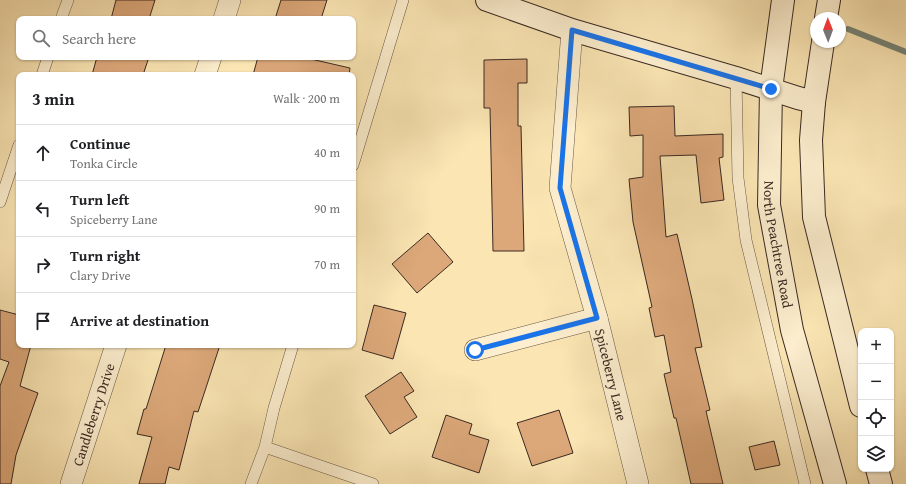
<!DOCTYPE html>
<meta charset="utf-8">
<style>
:root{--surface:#fff;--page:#f2f2f2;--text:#202124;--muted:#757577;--line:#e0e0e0}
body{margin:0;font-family:"Gentium Book Plus",serif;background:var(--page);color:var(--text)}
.controls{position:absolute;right:12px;bottom:12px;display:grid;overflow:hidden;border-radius:8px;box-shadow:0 1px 3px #0004}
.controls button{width:36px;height:36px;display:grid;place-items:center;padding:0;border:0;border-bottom:1px solid var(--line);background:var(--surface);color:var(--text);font:20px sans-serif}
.compass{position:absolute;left:810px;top:12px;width:36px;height:36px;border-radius:50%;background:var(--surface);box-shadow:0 1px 3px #0004;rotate:359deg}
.stop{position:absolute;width:12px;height:12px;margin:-9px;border:3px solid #1a73e8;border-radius:50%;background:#fff}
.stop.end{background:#1a73e8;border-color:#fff;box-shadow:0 1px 4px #0008}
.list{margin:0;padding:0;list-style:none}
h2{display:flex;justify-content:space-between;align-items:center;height:52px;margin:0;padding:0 16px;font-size:17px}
h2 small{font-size:13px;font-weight:400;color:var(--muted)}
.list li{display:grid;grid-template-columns:26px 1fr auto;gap:12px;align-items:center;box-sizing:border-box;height:56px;padding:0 16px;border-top:1px solid var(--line)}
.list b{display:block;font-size:15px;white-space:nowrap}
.list p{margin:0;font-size:13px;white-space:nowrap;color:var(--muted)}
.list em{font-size:13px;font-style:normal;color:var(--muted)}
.icon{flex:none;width:22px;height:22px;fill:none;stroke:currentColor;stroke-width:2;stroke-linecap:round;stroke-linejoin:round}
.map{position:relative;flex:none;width:906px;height:484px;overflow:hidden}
.search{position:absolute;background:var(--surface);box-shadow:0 1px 3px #0004;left:16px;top:16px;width:340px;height:44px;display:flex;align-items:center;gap:10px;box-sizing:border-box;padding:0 14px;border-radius:8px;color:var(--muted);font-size:15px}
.panel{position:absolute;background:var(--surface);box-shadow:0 1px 3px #0004;left:16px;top:72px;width:340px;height:276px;border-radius:8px}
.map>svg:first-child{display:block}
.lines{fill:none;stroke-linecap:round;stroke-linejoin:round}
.stream{stroke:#768376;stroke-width:6}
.building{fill:#dca87a;stroke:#3a2922}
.lane-casing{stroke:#6a5846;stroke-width:12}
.street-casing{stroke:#6a5846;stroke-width:22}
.secondary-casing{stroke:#3a2922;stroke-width:24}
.lane{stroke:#fceece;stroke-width:11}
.street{stroke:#fceece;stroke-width:21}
.secondary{stroke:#fceece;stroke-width:22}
.route{stroke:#1a73e8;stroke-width:5}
.labels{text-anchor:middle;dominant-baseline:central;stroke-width:3.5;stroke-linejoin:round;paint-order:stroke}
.street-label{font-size:14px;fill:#3a2922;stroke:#fceece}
</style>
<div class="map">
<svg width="906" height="484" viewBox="0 0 906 484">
<rect width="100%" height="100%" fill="#fae5b3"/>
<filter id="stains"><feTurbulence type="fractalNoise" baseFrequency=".005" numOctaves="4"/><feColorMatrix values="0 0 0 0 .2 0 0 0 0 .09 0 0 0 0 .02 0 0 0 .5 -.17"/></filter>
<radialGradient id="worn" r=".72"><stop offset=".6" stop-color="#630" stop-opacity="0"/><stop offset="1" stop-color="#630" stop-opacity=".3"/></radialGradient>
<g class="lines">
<path class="stream" d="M848,29l58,23"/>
</g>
<path class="building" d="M116,0h39l-6,19h-38z
M281,0h46l-6,19h-46z
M97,57h52l-6,18h-51z
M258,57h44l48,11 -1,7h-96z
M527,59v24h-9v43h3l3,125h-31l-3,-143h-6v-48z
M674,106l1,30 48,-2v23l-4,1 5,42 -23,3 -5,-48 -36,1 6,81 11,-3 15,65 10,48 -7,1 15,62 -4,1 17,73h-32l-15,-66h-2l-10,-44 7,-2 -7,-37 -9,2 -6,-29 3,-1 -19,-85 -4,-43 14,-2v-42l-13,1 -1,-29z
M428,233l25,29 -36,31 -25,-29z
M374,305l32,8 -13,46 -31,-9z
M0,310l19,5v30h12l-11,41 18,7 -22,62 -5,29h-11v-98l9,-24 -9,-3z
M166,345h54l-22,67 -4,-1 -15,59 -10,-3 -4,17h-26l13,-47 -15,-3 7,-25h2z
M401,372l13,19 -10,6 13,20 -27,17 -25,-38z
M559,410l14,43 -41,13 -15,-43z
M446,415l26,9 -3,10 20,6 -10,33 -47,-16z
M774,441l6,24 -25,5 -6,-23z"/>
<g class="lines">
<g class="lane-casing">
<path id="lane" d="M61,19l7,-19
M42,75l6,-18
M736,78l2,100 8,62 59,244
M353,165l50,-165
M0,202l19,-57
M265,447l108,37
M251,484l14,-37 9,-39 19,-63"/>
</g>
<g class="street-casing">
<g id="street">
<path d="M224,19l6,-19"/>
<path id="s1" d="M572,30l-12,158 37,130 41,166"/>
<path d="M205,75l6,-18"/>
<path d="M475,350l122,-32"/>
<path id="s2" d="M71,484l45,-139"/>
</g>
</g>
<g class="secondary-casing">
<g id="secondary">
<path d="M487,0l85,30 164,48 62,20 16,4"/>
<path id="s3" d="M783,0l-12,89 -2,116 23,125 43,154"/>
<path d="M826,18l3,-18"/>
<path d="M823,42l-9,60 -3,38 3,77 47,189"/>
<path d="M877,469l4,15"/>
</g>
</g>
<use href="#lane" class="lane"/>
<use href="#street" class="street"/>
<use href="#secondary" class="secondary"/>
</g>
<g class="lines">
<path class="route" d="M475,350l122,-32 -37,-130 12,-158 199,59"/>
</g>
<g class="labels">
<g class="street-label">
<text stroke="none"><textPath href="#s3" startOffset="246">North Peachtree Road</textPath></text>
<text stroke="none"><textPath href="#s1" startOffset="352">Spiceberry Lane</textPath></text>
<text stroke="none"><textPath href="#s2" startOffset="73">Candleberry Drive</textPath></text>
</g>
</g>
<rect width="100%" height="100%" filter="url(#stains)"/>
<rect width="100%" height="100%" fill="url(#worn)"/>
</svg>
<div class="controls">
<button>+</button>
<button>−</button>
<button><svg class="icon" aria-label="locate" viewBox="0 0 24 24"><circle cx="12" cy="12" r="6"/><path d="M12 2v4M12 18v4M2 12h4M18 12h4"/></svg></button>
<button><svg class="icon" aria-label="layers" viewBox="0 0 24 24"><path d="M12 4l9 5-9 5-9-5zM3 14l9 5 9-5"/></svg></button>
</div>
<svg class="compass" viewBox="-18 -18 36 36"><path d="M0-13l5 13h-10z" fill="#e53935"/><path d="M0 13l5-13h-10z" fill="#757577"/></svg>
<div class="stop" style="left:475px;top:350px"></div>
<div class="stop end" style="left:771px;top:89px"></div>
<div class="search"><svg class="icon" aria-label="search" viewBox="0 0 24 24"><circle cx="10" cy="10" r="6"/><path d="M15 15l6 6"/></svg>Search here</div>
<section class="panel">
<h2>3 min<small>Walk · 200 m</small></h2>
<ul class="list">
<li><svg class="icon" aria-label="ahead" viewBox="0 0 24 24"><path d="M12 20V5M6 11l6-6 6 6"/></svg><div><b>Continue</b><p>Tonka Circle</p></div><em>40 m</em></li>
<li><svg class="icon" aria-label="left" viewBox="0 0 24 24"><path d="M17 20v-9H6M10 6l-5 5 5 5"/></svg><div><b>Turn left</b><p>Spiceberry Lane</p></div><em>90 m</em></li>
<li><svg class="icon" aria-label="right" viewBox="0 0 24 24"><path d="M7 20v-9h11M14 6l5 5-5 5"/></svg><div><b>Turn right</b><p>Clary Drive</p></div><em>70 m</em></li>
<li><svg class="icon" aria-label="arrive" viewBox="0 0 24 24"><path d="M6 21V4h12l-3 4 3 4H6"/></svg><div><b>Arrive at destination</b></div></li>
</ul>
</section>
</div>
